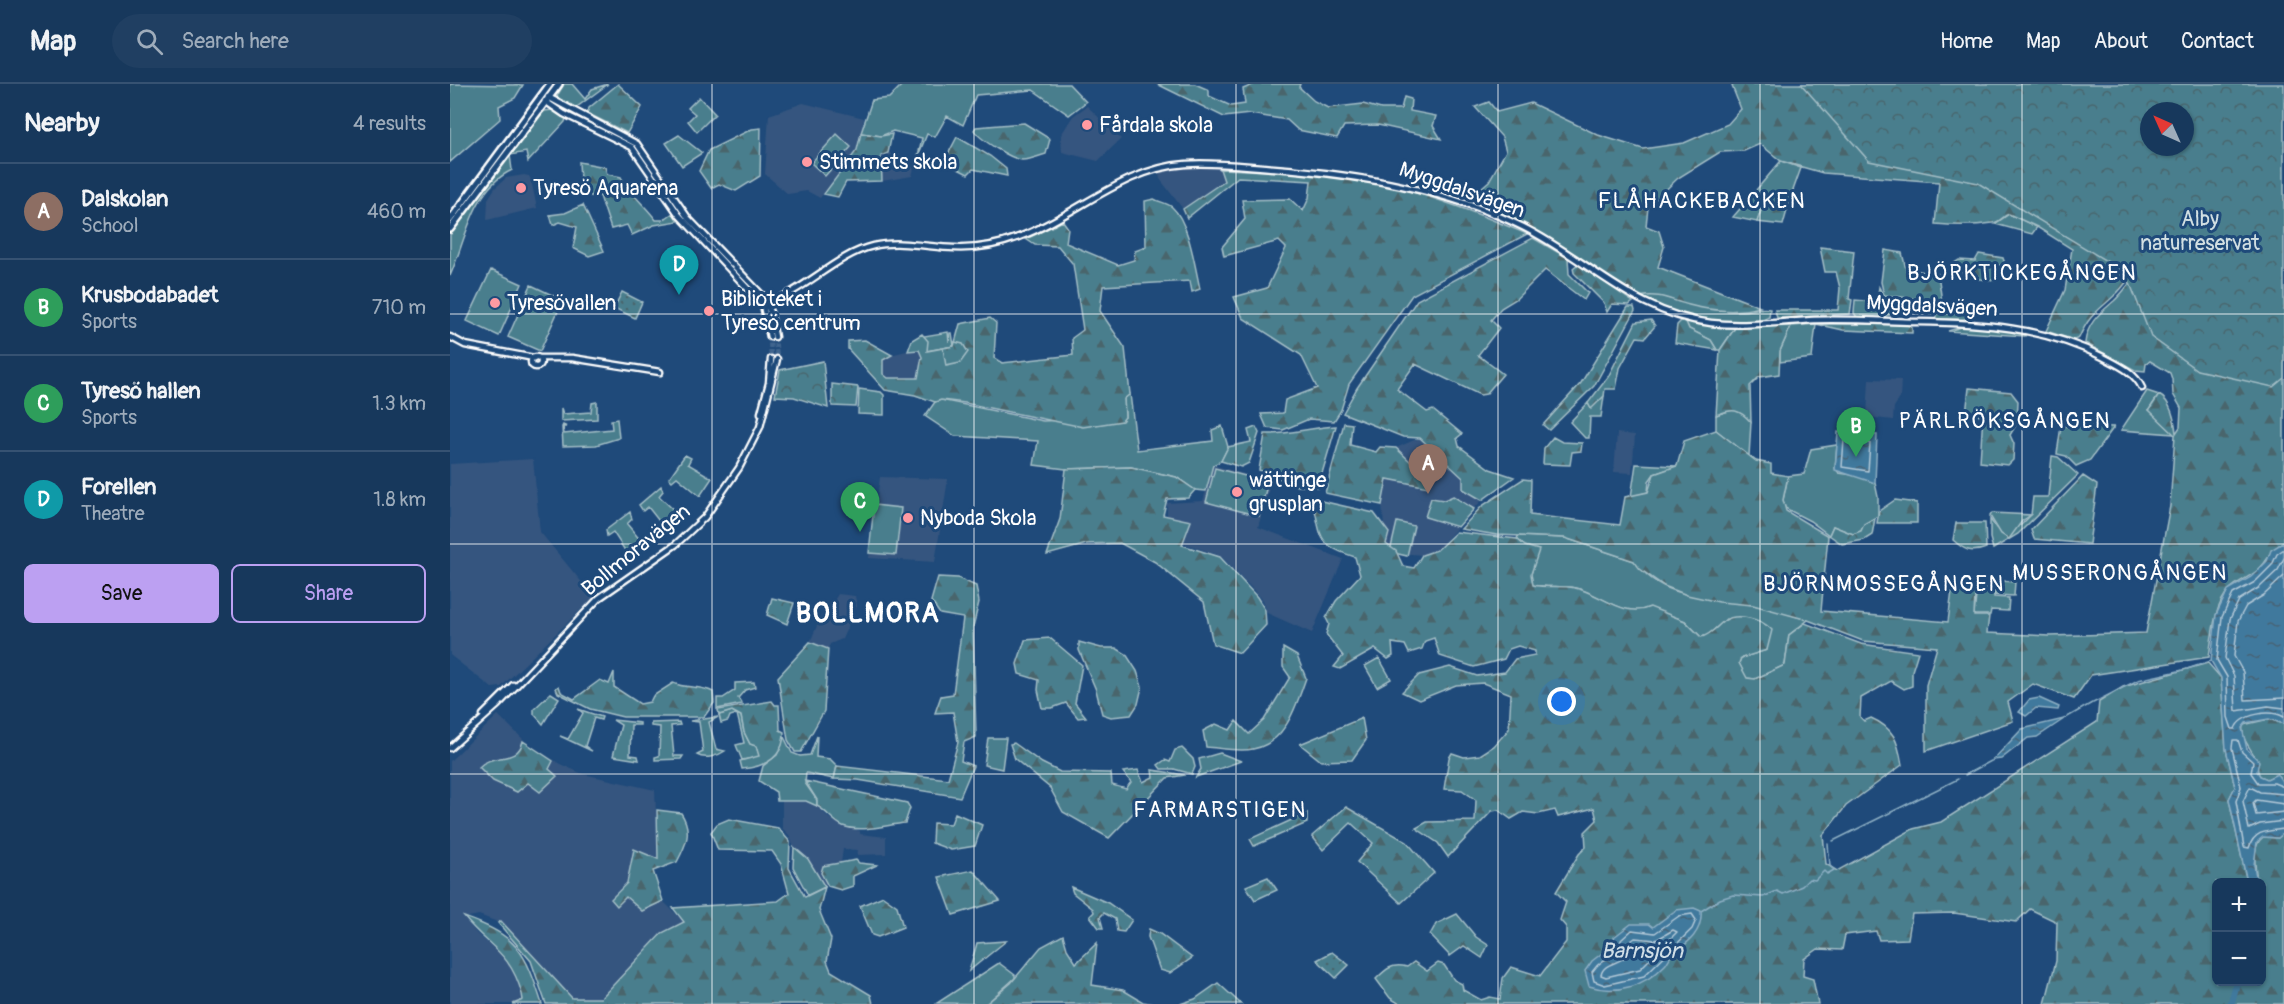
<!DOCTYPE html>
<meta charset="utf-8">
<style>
:root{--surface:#17385c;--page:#203f62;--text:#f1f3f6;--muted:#9eacbb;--line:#365272;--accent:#bca0f2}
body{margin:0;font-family:Pangolin,sans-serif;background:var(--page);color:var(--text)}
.controls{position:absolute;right:18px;bottom:18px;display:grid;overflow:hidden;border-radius:9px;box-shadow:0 2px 4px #0004}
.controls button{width:54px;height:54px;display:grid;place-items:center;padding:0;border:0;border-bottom:2px solid var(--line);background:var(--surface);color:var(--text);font:30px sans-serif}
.compass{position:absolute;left:1690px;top:18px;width:54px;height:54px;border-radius:50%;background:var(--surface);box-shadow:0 2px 4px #0004;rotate:315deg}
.you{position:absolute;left:1112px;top:618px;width:21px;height:21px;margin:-15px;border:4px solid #fff;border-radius:50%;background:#1a73e8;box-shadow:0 0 0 9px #1a73e833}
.badge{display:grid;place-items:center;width:39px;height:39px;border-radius:50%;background:var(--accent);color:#fff;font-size:20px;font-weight:700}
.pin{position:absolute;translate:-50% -50px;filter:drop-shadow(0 2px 3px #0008)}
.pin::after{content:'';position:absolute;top:32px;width:21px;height:18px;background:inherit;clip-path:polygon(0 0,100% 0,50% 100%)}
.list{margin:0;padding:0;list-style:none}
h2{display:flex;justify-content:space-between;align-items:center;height:78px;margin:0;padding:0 24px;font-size:26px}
h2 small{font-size:20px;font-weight:400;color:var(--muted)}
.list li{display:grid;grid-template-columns:39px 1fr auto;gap:18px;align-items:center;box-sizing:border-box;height:96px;padding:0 24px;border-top:2px solid var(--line)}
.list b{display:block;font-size:22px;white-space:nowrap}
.list p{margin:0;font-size:20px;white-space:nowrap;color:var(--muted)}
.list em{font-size:20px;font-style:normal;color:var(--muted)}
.actions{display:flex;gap:12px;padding:18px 24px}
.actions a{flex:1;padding:14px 0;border:2px solid var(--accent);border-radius:9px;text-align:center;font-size:21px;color:var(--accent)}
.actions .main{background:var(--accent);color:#111}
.icon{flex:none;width:33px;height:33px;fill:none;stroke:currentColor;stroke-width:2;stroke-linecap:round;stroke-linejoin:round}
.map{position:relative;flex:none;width:1834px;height:920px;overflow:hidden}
header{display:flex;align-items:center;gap:36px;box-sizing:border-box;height:84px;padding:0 30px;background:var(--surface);border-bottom:2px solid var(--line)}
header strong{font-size:28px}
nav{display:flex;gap:33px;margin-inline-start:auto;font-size:21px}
.search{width:420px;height:54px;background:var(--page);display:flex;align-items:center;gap:15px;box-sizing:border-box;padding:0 21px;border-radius:33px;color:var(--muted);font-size:22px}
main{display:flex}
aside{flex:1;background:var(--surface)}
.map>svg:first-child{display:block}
.built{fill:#35557f}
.grass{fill:#497e8d;stroke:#a4bec6;stroke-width:1.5}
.forest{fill:url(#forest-firs);stroke:#a4bec6;stroke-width:1.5}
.park{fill:url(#park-crowns);stroke:#a4bec6;stroke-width:1.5;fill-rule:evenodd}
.garden{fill:url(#garden-dots);stroke:#a4bec6;stroke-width:1.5}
.water{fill:url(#water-ripples);stroke:#8dafc4;stroke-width:1.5}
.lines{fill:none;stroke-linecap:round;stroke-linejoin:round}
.shore{stroke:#b3c9d8;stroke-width:1.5}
.stream{stroke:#8dafc4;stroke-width:1.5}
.river{stroke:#41799d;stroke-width:7}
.tertiary-tunnel{stroke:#41658e;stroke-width:4.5;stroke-dasharray:4.5 2;stroke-linecap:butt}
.tertiary-casing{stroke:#fff;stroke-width:9}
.secondary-casing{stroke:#fff;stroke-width:10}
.tertiary{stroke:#1f4a7a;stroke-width:4.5}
.secondary{stroke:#1f4a7a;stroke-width:5}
.grid{fill:none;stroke:#fff;stroke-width:1.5;stroke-opacity:0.55}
.poi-dot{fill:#ff9aa2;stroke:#1f4a7a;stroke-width:2}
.labels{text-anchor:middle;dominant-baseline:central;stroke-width:6;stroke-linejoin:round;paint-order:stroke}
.poi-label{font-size:21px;fill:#fff;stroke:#1f4a7a;text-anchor:start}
.street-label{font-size:21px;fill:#fff;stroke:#1f4a7a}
.park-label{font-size:21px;fill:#d2dfe2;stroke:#1f4a7a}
.neighbourhood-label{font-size:22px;letter-spacing:1.5px;fill:#fff;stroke:#1f4a7a}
.water-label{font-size:22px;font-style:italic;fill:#d0dee6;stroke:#1f4a7a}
.district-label{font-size:27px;font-weight:bold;letter-spacing:1.5px;fill:#fff;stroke:#1f4a7a}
</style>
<header>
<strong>Map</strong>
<div class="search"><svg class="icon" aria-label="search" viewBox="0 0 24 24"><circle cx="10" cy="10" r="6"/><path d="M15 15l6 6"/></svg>Search here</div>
<nav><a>Home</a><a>Map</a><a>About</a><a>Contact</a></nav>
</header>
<main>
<aside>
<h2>Nearby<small>4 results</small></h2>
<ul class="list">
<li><span class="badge" style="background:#8d6e63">A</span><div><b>Dalskolan</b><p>School</p></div><em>460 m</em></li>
<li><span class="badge" style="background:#2e9e5b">B</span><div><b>Krusbodabadet</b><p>Sports</p></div><em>710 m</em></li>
<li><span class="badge" style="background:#2e9e5b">C</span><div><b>Tyresö hallen</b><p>Sports</p></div><em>1.3 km</em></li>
<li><span class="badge" style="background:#0f9aa8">D</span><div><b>Forellen</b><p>Theatre</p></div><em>1.8 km</em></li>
</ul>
<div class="actions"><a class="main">Save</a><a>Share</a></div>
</aside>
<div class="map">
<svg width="1834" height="920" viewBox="0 0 1834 920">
<defs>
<pattern id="forest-firs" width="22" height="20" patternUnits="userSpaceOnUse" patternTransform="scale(1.5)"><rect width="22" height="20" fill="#497e8d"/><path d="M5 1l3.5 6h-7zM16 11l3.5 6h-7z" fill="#4a656c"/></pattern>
<pattern id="park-crowns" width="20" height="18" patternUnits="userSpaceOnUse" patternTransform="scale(1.5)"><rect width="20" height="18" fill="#497e8d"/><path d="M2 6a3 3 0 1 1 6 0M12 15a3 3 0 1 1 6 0" fill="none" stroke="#4a656c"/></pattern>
<pattern id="garden-dots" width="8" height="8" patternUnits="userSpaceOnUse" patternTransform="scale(1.5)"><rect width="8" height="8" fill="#497e8d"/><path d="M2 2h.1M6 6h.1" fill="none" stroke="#4a656c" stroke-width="1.8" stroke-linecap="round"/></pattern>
<pattern id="water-ripples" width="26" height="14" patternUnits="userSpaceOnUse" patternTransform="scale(1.5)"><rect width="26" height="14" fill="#41799d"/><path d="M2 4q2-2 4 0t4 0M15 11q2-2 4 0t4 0" fill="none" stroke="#466274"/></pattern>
</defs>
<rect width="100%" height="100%" fill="#1f4a7a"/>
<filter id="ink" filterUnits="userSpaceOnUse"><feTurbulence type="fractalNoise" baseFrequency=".0167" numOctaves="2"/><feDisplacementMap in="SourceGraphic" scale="12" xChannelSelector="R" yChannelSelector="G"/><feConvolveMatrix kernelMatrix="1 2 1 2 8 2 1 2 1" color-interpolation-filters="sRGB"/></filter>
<g filter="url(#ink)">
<path class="built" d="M353,19l61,15 -7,32 -37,48 -13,-7 -19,3 -23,-20 4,-59z
M637,22l34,33 -23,22 -36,-9 -1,-17 12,-19z
M438,69l19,3 7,12 -2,8 -30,5 -3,-19 2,-7z
M752,83l18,2 4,12 -41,28 -23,-30 -1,-6 20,-5z
M74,91l5,1 2,4 6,28 -50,12 1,-21 7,-11 11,-10z
M461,266h8l3,7 -3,21h-31l-5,-4v-14l3,-4z
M1419,295l32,1 -1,18 -6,9 -1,13 -26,-3z
M1167,349l18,2 -3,38 -18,-1z
M969,354l45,40 -1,11 19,11 -45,50 -15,5 -32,-3 -4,-8 3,-11 -5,-7 -2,-21 5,-26 9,-31z
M83,375l7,73 54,65 -93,90 -9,1 -42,-33v-191z
M763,381l58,17 -13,45 85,32 -31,74 -45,-20 -4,-13 -42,-44 -38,-13 6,-17 -22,-5v-18l36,-2z
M430,393l68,2 -13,83 -66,-4z
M388,510l17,2 2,10 -15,33 -12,5 -2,5 -18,-7 14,-32 6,1 5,-4 -3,-3z
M48,631l28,27 34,22 23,10 72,16 3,70 -24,-10 -7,33 -12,10 11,4 16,14 21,-10 21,21 -22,11 -61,65h-29l-77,-77 -16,-6 -15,3 13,16 30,25 12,25 4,16 -10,4h-63v-243z
M332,717h24l11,5 12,12 13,7 18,6v3l26,3v17l-29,1 1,-5 -15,-1 -2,14h-7l-13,10 7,11 -20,11 -15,-27 1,-21 -5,-12 -7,-7z"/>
<path class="grass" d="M0,0l73,1 -8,13 -16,8 1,13 -50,43z
M114,0h8l13,15 7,-10 16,-5 -34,25 -11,-6 -6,-7z
M460,0h159l17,18 -17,13 -36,-25 -57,5 -13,30 -16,-9 -12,21 -8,-3 -9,22 4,-18 -29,-7 -12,5 -20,-3 11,-33 17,-2 13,-13z
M249,13l16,17 -18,18 -9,-11 7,-7 -7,-6z
M102,26l14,8 -1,4 -37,40 -2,-10 -16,3 2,15c-40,19 -46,70 -62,106v-41l87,-118 8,-6z
M387,50l14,13 -26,29 -14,-13z
M229,51l23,18 -20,13 -16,-23z
M1331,77l20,7 -10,28 -20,1 -9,11 -5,14 -24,-5z
M1559,130l28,13 -5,7 -37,-10z
M41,186l31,14 -23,52 -32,-15z
M81,201l32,15 -23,51 -32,-14z
M1429,203l14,27 -16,4 -20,-1 -3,-4 1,-13 22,2z
M1206,210c28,10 56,17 86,17 10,0 17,-4 28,-2l-1,8c-27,17 -103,-5 -130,-20z
M1434,211l58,7 -9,9 -40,-4z
M1494,219l27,2 -1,14h-34v-6z
M1236,238l49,6 -15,22h-3l-6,-10 -22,-11z
M1366,240l-4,34 -32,4v-11l11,-25z
M1515,242l61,7 -1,3 -77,-5z
M498,248l1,10 1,-9h2l2,13 -28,5 -2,-15z
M409,305l22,3 3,3v20l-26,-1z
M1697,307l12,4 -10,15 26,24 -54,-4z
M680,310l7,56 76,-9 -1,-11 10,-4 6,21 -7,14 -8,4 -7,26 -11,-1 -19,-13 -45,-10 -65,2 -32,-4 4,-24 -83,-5 -30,-20 10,-14 6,-2 102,21 82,-4 -1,-18z
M1154,312l-3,21h-11l-1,21h-4l-15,-16 18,-19 3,5z
M147,318v17l-36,2v-13l2,6 28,-2 1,-9z
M1285,325l7,3 9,10 -2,34 -33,-26v-15z
M167,335l2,19 -23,7 -33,1 -1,-19 1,-2 4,2h-4l1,7 48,-5 -1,-9z
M1387,361l-2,23 4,5 21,3 15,7 3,14v19l-14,8 -3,7 -8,3 -20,-8 -4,9 -19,-14 -25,-13 -2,-8 5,-24 16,-2 7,-25z
M235,371l6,3 -3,6 24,14 -12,18 -23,-19 -5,4 -3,-3z
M1602,372l6,1 20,18 -60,59 -25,15 -3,-11v-19l6,9 25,-3 10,-10 2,-18h15z
M1186,380l41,2 -23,8 -5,7 -1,11 -17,5z
M765,384l53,14 -9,34 -53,-14z
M211,402l2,5 -4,5 22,21 -15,13 -18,-23 -5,4 -4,-6z
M424,421l27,3 -5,47 -27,-2z
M180,428l2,7 -5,5 19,23 -23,12 5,-4 -15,-23 -6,4 -1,-6z
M947,438l17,4 -7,30 -17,-4z
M1068,452l47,2 70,23c27,40 77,36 118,44 19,3 37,10 55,15l-19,15 -4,30 -30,14 -9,-1 -7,-15 2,-5 26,-8 -41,-31 -19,17 -6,1 -16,-16 -35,-13c-26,11 -50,-15 -75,-20 -14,-3 -28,0 -43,-3l-1,-11 7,-24 -14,-4 -7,-7z
M1540,496l25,2 -1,14 -19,-1 -1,-12v14l15,1 -1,13 -17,-1 -1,5h-16l3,-28 12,1z
M929,574l12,21 -14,8 -12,-21z
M304,598l1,5 -10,3 -7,8 4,6 -25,5v-11h6l12,-8v-7z
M101,609l8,5 -16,26 -9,-10v-5z
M128,625l24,8 -1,3 -7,-2 -9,28 7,5 -32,-15 8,3 15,-26z
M282,627l9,5 3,16 6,12 6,2 4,11 -18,3 -6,-15 8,-2 -7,-29 -7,2 -2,5 -7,2 -2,-8z
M268,633l-9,5 7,27 9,2c-7,5 -20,9 -28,4l6,-3 -4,-30 -9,-1z
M163,636l27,3v2h-9l-1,30 8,1 1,4 -26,-4 8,-31z
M229,638l1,3 -9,1 3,30h9l-2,3 -26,1v-3l4,-1 1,-29 -9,-1v-3z
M367,652l-1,21 14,2 7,7 -3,13 -28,-6 -1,10 12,17v6l-11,-5h-29l-1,-9 -17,-11 4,-15 14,-11 7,-18 8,16 8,3 10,-1z
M538,654h18l-4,31 -18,-4z
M732,664l11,11 2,8 -3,7 -18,-5h-13l-3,-4 7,-5 5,2 5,-12z
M770,669l21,8 -45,16 5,-8 -2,-10z
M344,763l14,12 17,28 -17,8 -15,-28z
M549,879l16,12v3l-29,26 -49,-1z"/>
<path class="forest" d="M168,0l24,23 -15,26 -40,-20 2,-5z
M707,0h38l14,6v6l22,10 14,-2 -2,-15 12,-5h45l-1,3 15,14 14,7 35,-4 18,5h20l3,-12 7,2 -1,12 26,5 -3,10 8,13 -63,-14 -34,1 -7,12 -39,-8 -11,-10 -37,-6 -26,3z
M1285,0h187l214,185c-7,9 -13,19 -21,26 -17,16 -26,20 -36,43l-5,2 -28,-9 19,-41 7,-41 -35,-22 -28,-13c-6,2 -10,9 -16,9 -19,3 -38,3 -58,1l4,-42 -116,-9 -42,-12 -21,-17 -16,7 -24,1 -42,26 -30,29 -2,19 13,5 5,16 -6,20 102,40c-21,6 -49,4 -71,-2 -20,-5 -28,-12 -50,-8l-96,-63 -53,-25v-11l-16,-4 15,-13 17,-30 -4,-14 -27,-30 14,-5 8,10 34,-9 67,32 45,14 41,-6 44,-19 13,-15 -9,-23z
M574,39l26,16 -4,15c-8,2 -16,6 -24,6 -11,-1 -43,-21 -48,-30l2,-3z
M311,44l-1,48 -24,15 -17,-7 -8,4 -12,-17 10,-21 43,-21z
M411,49l20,3 11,-2 -4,19 -7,3 1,25 -36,1 -8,15 -14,-3 33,-44z
M507,53l33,19 16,13 1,7 -34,-7 -5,5 -24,-12z
M129,78l26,5 2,7 14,3c8,16 24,28 35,43h7l10,-7 5,8 -24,4 -22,10 -5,-10 -16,4 -11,-33h-10l-7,-17 -3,1z
M770,85c57,2 117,5 173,18 47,11 90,29 134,47l-115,61 -63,89 -8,26 -7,11 -25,-2 -26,11 -16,-2 -6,-14 22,-1 2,-13 32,-12 -16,-33 -58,-37 -9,-21 33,-9 19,-40 -7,-7 -55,15 -2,-9 23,-28 -3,-19 48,-1 13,12 6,-13 2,-17 -73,-4 -51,41 -4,-9 41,-28z
M1341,112l-8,29 -26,-3 5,-14 9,-11z
M704,115c5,3 13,4 18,8 17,15 23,60 28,82l-8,3 -2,-11 -87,5 -3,25 25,37 5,46 -6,5 1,18 -3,4 -39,6 -118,-24 -24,-3 -6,2 -20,-7 -30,-5 -37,-41v-8l17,-1 27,15 -9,5v14l5,4h30l4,-21 -3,-7 -11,1 4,-11 10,-6 6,7 -1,10 27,-5 6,-22 30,-6 6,5 -2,35 8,5 71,-8 -1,-17 11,-8 -10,-66 -15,-18 -23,-1 -9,-6 37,-18 5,7 -2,15 52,22 16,-5 1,-9 11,-4 -1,-46z
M133,121l21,46 -15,5 -16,-8 4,-21 -17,-5 -7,3 -3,-10 15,-2z
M1083,154l35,20 1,16 19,19 -4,7 -39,-30 -29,29 -15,9 -10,12 8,8 -21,27 25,19 -17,20 -6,1 -65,-31 -18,25 30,23 6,-2 29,24 -5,4 2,8 31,23 24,8 -32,23 -19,-11v-11l-43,-40 -17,-1 -60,-24 14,-25 60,-88z
M1370,163l34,4 -5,48 3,1 -2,14 -73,4 -2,-8h63l2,-22 -4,-16h-11z
M1435,166l17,3 4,16 32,5 4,28 -58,-7 -3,-13z
M1529,170l24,4 3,9 -8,-2 -3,15c-17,0 -31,-2 -42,-16l6,-4 16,1z
M1128,180l55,38 -4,3 -17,-1 -5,8 -3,-9 -30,-30 -1,-5z
M1689,187l145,65v206c-16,9 -13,16 -25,27 -8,8 -22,12 -30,21 -15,15 -17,47 -20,67l-118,18 -17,24 -41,-15 -25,18 5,19 -87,30v-66l11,-38 -74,-6 -55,-21 -55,-15 -34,-3 -32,-7 -23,-9 -24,-17 -6,-8 -69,-23 -68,-3 -36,-6 21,-23 41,-27 8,1 -1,35 90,10 5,-28 23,-5 6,-18 23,-8 7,-25 32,-11 40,31 15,3v9l17,3 -5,24 3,11 42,25 -7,75 127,11 4,-31 6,-6h11l6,9 -1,22h15l-2,17 62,3 97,-3 24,-127 5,-71 -26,-25 10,-15c12,6 16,26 17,38l4,-6 1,-19 -8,-14 -1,-15 -2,-6 -20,-12 -4,3 -1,7 -10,-1 -50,-27c2,-20 15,-30 29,-42 10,-9 17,-20 25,-30z
M1178,223h6l1,4 -41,75 -45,44 -6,-5 38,-42z
M1201,236l4,6 -10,12 -8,-1 -17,31 -4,21h-11l-1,7 -13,13 -3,-6 20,-26 28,-55z
M1232,236l4,2 3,7 22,11 6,10 -42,-7 2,-18z
M1366,240h90l6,4v5l-69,-3z
M1341,242l-11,25 -1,23 -20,3 -9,9 1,36c-12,-13 -18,-14 -35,-7l4,-65 15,-22z
M1519,304l42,4 7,9 -1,22 -7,12 4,9 -1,16 -5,5 -28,-3 3,-47 -17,-1z
M894,339l8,1 -2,21 26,7 4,-5 16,1 34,32 -2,7 -41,-8 -5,26 -57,-12z
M886,342l-18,61 -21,-1 -38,-16 6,-36c24,1 47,-7 71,-8z
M1611,342l53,1 -24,33 -14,6 -10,-10 -9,-2z
M806,343l3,6 -10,30 -8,4 -20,-6 7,-14 23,-5 -3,-12z
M1103,353l9,5 20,1 -1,8 -9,1 -2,13 -27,-1 1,-16z
M681,383l45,10 19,13 -7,8 -21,1 -4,16 28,6 -9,24 38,12 37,40 8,13 1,15 -26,28 -27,-9 -9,-42 -49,-40 -35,-19 -33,1 -40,11 13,-36 6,-50z
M1633,392l14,9 -8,59 -55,-5 -3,-9z
M1003,412l21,13 -16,18 -33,-10 6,-19 13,2z
M867,416l57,13 15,20 -3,11 10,7 7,15 11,2 8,-13 15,-5 19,-18 61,7 8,7 14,4 -8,24 2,11c14,3 28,0 42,3 25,5 49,31 75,19l35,14 16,16c10,-2 15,-10 23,-16 13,-9 38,-2 48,9l-5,20 -26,8 -2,5 8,15 8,1 30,-14 4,-30 16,-12 56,21 57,8 -6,19v15l-8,3 -13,-8 -30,17 -1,19 4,4 7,-3c23,10 27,23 31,47l-56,41 -23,29 3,29 11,7 76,-42 28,-7 156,-100 2,-20 24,-15 85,-24 13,15 5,71 9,38 -6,12 18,83h-31v100h46v-100h-5c-1,-15 -7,-34 6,-45l15,1 6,-5v171h-239l11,-43 1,-39 -27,-13 -14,13 -62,-9 -42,1 -4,25 -29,1 -3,-9 -31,4 -3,15 -24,-1 -14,10 -1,17 10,3 5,25h-418l-10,-6 -14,-19c10,-10 16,-16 31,-12l7,-5 13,9 11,-8 6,2 10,15 8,4 1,6 18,10 9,-3 10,2 3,-21 8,-11 29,9 26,-34v-15l-6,-7 6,-18 -10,-10 23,-38 7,-7 -1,-15 12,-12 -3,-12 -36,9 -3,-7 -17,4 -15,-2 -12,7 -13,-9 -6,1 -44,46 -10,-14 -22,-15 11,-6 48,-1 1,-21 -14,-10 -18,-1 5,-31 3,-5 12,4 16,-2 14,-9 15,-17 2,-35 -28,-11 -27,2 -37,15 -17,-8 17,-17 31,-8 27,9 28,-4 10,-13 20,-4v-4l-17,-5 -9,3 -5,10 -30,8 -34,-11 -6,-18 -9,3 -3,8 -13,4 -4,-8 -13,-2 1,13 -5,3 -13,-10 -35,20 -6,-2 9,-11 -17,-22 3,-10 -3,-6 10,-17 24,-26 -5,-18c-39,-12 -33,-19 -42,-56z
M1445,416l22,3v20h-40l2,-12z
M1542,429l39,2 -9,6 -13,18 -8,-5 -11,-18z
M1506,439h29l1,25c-15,6 -22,2 -33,-8z
M488,493l20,1 18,8 3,16 -6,25 3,110 -12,5 -3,19 12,5 -13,31 -102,-17 -24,-1 3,-13 111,13 10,-37 -5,-30 -18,1 6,-17 12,-2 10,-76 -23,-4 -9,-13z
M600,554l32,27 -7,38 11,14 -8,1 -12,-15 -14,5h-10l-4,-18 1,-10 -20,-6 -2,-10 8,-24z
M360,558l18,7 -4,62 -23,41h-6l-7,-12 -10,-63z
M629,558l22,6h15l10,6 11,17 5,16 -4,17 -7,11 -20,2 -9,-3 -6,-24 -17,-40z
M833,564l14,8 9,22c-10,28 -20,65 -53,71 -14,3 -33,-1 -47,-2l-3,-16 13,-7 14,6 6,-9 13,13 15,-14 26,-43 -7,-10z
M164,588v15l26,17 10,-2 3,-6 20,-13c13,6 27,2 40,9l1,11 -10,14h-81l-33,-8 -32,-16 -2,-5 3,-2 2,6 13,7 26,-19 9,4z
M322,617l3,4h4l1,25 4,2c0,26 -20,35 -42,37l-2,-8 19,-5 -3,-10 -6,-2 -6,-12 -3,-16 -9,-5 -13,4 -1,-5z
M912,634l4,22 -14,20 -31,1 -21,-17z
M1819,635l15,5v60l-7,-10 -10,5 -7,-3c-4,-6 -2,-12 -5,-19 -6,-12 -14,-17 -12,-32z
M73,657l30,20 -4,8 8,7 -17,16 -12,-9 -11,9 -24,-11 -14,-14c14,-15 38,-2 44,-26z
M564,659l28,20 18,9 51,1 1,12 14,4 5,-7 -8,-10 15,-2 5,12 10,-5 -1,-7 33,5 -18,3 -58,60 -46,-26 -13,-24 -35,-29 -5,-15z
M355,697l102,22 3,5 -5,15c-19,2 -44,10 -62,3 -11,-5 -16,-15 -26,-20v-6z
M896,723l61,35 27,31 -33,30 -44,-41 16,-19 -22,-20 -28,27 -11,-14z
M207,726l24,3c12,18 5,32 -4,49l-24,9 10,30 -21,10 -16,-14 -9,9 -6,-7 16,-16 7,-34 24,10z
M505,729l27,12 -7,21 -24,4 -19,-7 1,-20 18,1z
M857,729v10l-53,23 -4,-7z
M279,735l49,9 12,14 -1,26 16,29 20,-10 -6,23 12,29 -4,22 4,10 40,24 2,9h-327l-15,-43 -33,-38 3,-2 71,77h29l61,-65 22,-11 -11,-14 105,-7 11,-8 -8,-29 -9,-13 -54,-1 -7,-18 6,-8z
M406,776l3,3 18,2 -24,11v10l-12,4 -13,-4 -7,-13 2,-7z
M523,786l27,31 -47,14 -14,-38z
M818,793l9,13 -22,10 -9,-14z
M621,803l37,16 24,17 -8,12 -7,-1 -2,-12 -11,-6 -4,4 3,11h-4l-9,-12 4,-4 -1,-3 -20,-16z
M433,812l14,10 6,21 -25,10 -6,-2 -12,-29z
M1007,830l19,23 12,8 -6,13 -18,-12 -14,10 -20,-21 6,-11z
M14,833c54,19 61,34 78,87h-29l10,-4 -1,-6c-12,-43 -33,-46 -58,-77z
M699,845l11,5 32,24 -22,15 -10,-3 -12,-33z
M613,851l4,14 9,14 21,-20 -5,42 31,5 20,12 12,2h-169l25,-21 30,-36z
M556,857l-37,30 8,-28z
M768,899l23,21h-61l15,-5z"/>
<path class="park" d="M1351,0h483v294l-11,9 -76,-17 -46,-33 -25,-64 -148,-90 -109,-22zM1699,27h36v36h-36z
M505,258l8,2 5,8 -8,11 -14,3 -3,-18 11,-2z
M373,277l5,47 -34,-11 -19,-1 5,-26z
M382,300l26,3 -2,20 -24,-1z
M1425,434l-3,17 -8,5 -22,4 -13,-9 4,-9 20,8 8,-3 3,-7z
M322,514l22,5 -7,21 -20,-9z"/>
<path class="garden" d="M172,208l20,10 -7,16 -21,-10z
M882,868l17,13 -13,13 -19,-18z"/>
<path class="water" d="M1388,348l39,3 -2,48 -40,-13z
M1834,458v182l-15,-5 -23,4 -4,5 5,21 12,12 -2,10 3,5 7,3 10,-5 7,10v49l-6,5 -15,-1 -6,5 -3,23 3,17h-10l-18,-83 6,-12 -9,-38 -5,-71 -10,-17 5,-46 12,-25 23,-13 16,-16 4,-11z
M1589,614l20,9 -1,3 -22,-2 -10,8 -7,-4 10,-12z
M1614,635l-27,18 -9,1 -27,21 -8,1 29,-31z
M1244,824l7,3c2,21 -13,32 -28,43 -4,3 -5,8 -8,11 -20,21 -49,30 -76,21l-4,-15 7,-10 17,-13 6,1 -1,-12 17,-13h18l4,3 23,-17z"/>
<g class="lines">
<path class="shore" d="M1394,356l26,3 -2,28 -26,-4z
M1834,465l-7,5 -5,11 -17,17 -22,12 -11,23 -5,43 10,17 1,40 4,12h3c5,-15 36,-20 49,-12
M1834,474l-6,12 -18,17 -21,13 -9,19 -5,39 9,18 2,35 32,-5 16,2
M1834,492l-20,19 -18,11 -8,15 -4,35 9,16 2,28 39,-2
M1834,703l-10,-4h-16l-7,-10 2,-11 -11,-10 -4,-12h-5l-1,8 9,39 -5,14 8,46 5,1c5,-18 19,-17 35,-19
M1834,710l-24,-2 -10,-5 -7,14 6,28 11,-5 24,-3
M1834,720l-28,-4 -3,3 3,12 28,-3
M1242,830l4,6 -4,9 -48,47 -39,9 -11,-4 -2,-9c7,-11 16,-14 27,-19l2,-13 11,-10 23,3 24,-17z
M1223,846l4,2 -37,37 -34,8 -5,-2c2,-11 15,-11 23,-17l4,-15 7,-5 21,2z"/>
<path class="stream" d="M1737,585l24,-8
M1643,619l45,-23 45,-10
M1614,635l28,-16
M1515,691l28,-15
M1383,757l125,-62
M1251,827l19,-12 13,-4 30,2 14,-6 6,3 19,-8 7,-7 6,1 9,-9 3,3 7,-4 -4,-4 -2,-22"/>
<path class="river" d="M1781,920l6,-22"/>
<path class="tertiary-tunnel" d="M320,253l1,22
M325,253l2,22"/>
<g class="tertiary-casing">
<path id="tertiary" d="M98,13l89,47 51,74 76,79 7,18 4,22
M95,17l19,13 68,33 47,68 84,90 7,32
M313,221c40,-12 72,-50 110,-59 26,-6 55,1 81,2 22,1 44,-3 65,-11 57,-21 104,-69 167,-73 29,-2 59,2 88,4 85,7 172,21 249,59 66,33 112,87 188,96 34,4 69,-1 103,-3 35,-1 69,1 103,2 65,1 127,5 186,35 15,8 32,15 39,31
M0,253l15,8 69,13
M81 278a5 5 0 1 1 10 0a5 5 0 1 1-10 0Z
M90,274h32l88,14
M311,329l8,-30 2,-24
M33,631l30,-30
M0,664l48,-43 101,-107 76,-53 30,-28 34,-49 21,-41 17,-68"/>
</g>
<g class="secondary-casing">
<path id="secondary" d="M0,136l100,-136
M0,145l109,-145"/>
</g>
<use href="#tertiary" class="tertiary"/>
<use href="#secondary" class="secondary"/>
</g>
</g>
<path class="grid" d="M262,0v920M524,0v920M786,0v920M1048,0v920M1310,0v920M1572,0v920M0,230h1834M0,460h1834M0,690h1834"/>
<g class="poi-dot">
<circle cx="637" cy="41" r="6"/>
<circle cx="357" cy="78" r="6"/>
<circle cx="71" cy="104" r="6"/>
<circle cx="45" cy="219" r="6"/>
<circle cx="259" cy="227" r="6"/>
<circle cx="787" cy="408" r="6"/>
<circle cx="458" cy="434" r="6"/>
</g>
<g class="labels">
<g class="poi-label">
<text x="649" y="41">Fårdala skola</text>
<text x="369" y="78">Stimmets skola</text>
<text x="83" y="104">Tyresö Aquarena</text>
<text x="271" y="215">Biblioteket i<tspan x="271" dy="24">Tyresö centrum</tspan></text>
<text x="57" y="219">Tyresövallen</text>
<text x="799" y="396">wättinge<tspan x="799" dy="24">grusplan</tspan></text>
<text x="470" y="434">Nyboda Skola</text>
</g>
<g class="street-label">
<text transform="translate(1012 106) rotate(19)">Myggdalsvägen</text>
<text transform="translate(1482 222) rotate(3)">Myggdalsvägen</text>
<text transform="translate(186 466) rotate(-39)">Bollmoravägen</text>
</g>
<g class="park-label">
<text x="1750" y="135">Alby<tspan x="1750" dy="24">naturreservat</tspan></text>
</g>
<g class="neighbourhood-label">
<text x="1252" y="117">FLÅHACKEBACKEN</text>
<text x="1572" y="189">BJÖRKTICKEGÅNGEN</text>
<text x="1555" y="337">PÄRLRÖKSGÅNGEN</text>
<text x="1670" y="489">MUSSERONGÅNGEN</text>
<text x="1434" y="500">BJÖRNMOSSEGÅNGEN</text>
<text x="770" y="726">FARMARSTIGEN</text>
</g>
<g class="water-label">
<text x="1192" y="867">Barnsjön</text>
</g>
<g class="district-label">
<text x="418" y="529">BOLLMORA</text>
</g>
</g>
</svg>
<div class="controls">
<button>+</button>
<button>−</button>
</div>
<svg class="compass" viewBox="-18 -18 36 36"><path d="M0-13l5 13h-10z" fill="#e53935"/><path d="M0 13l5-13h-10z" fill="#9eacbb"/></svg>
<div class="you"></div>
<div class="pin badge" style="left:978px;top:410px;background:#8d6e63">A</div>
<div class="pin badge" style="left:1406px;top:373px;background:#2e9e5b">B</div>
<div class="pin badge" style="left:410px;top:448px;background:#2e9e5b">C</div>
<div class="pin badge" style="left:229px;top:211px;background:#0f9aa8">D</div>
</div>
</main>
